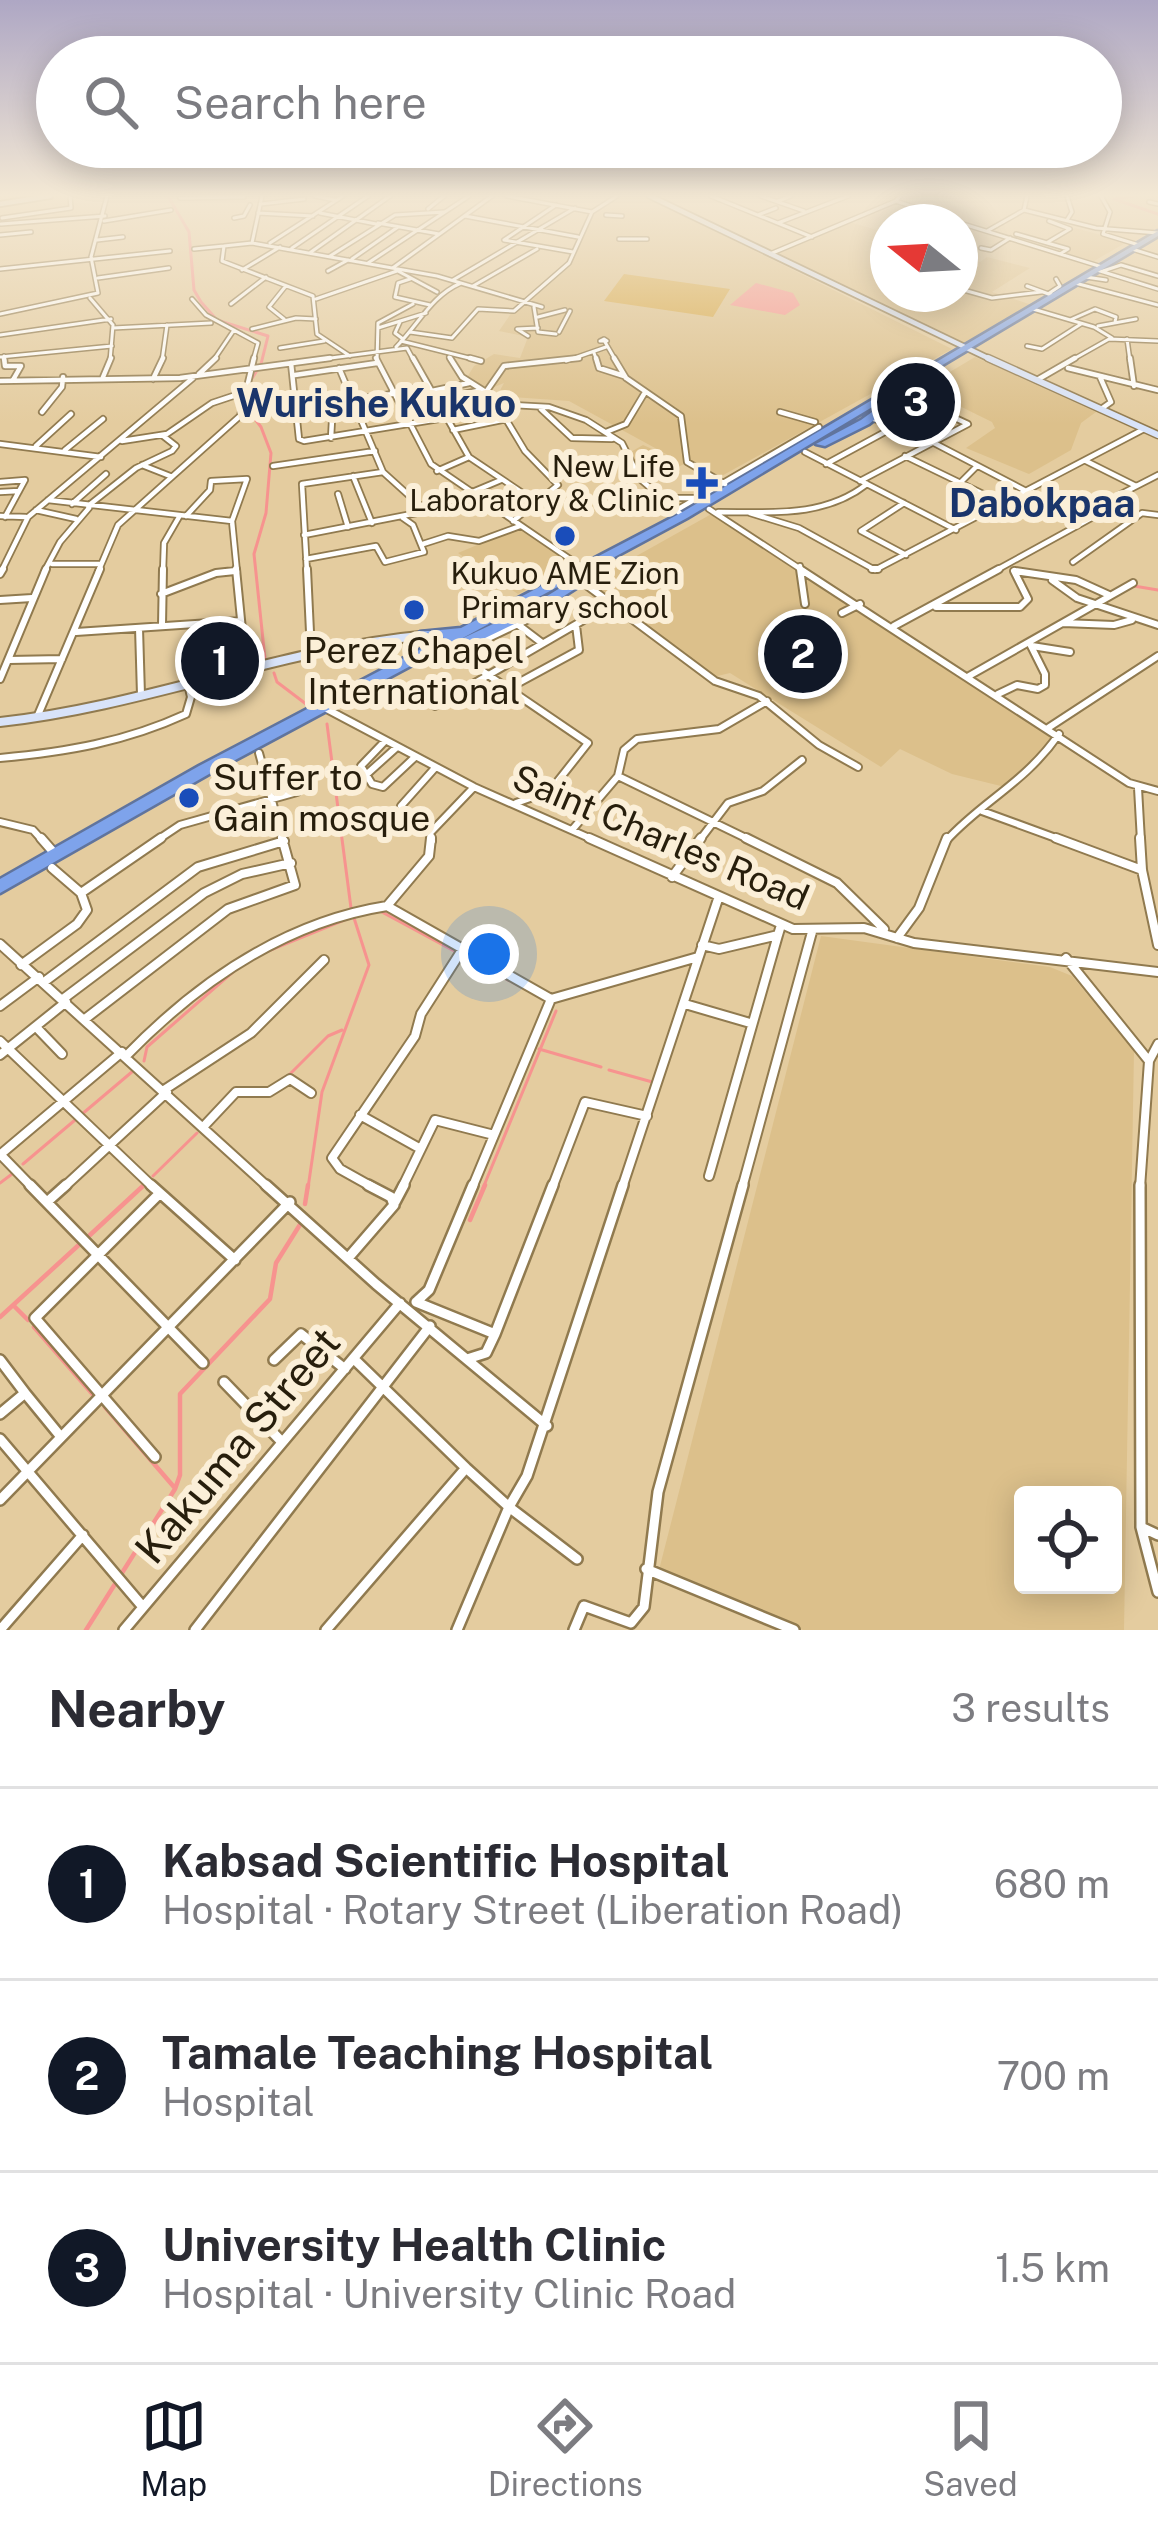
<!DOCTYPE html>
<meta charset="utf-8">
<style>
:root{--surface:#fff;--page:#f7f7f7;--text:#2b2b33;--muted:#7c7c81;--line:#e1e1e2;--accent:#111827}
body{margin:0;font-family:"Public Sans",sans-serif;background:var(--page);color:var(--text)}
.controls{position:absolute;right:36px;bottom:36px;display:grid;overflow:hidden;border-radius:12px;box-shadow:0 6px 30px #0003}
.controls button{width:108px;height:108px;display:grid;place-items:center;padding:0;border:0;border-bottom:3px solid var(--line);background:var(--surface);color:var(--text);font:60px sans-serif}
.compass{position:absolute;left:870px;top:204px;width:108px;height:108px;border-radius:50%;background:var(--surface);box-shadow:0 6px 30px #0003;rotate:288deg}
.you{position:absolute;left:489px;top:954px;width:42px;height:42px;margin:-30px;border:9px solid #fff;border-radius:50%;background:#1a73e8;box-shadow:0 0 0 18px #1a73e833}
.badge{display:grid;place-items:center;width:78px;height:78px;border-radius:50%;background:var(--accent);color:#fff;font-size:39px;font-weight:700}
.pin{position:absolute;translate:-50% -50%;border:6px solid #fff;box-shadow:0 3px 12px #0006}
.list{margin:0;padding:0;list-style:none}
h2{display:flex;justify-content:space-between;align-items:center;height:156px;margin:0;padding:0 48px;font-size:51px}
h2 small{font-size:39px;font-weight:400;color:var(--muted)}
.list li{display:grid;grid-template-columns:78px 1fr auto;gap:36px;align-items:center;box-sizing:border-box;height:192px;padding:0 48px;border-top:3px solid var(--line)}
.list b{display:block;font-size:45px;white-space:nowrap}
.list p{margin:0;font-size:39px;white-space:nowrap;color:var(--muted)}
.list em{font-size:39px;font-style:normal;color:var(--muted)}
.icon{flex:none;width:66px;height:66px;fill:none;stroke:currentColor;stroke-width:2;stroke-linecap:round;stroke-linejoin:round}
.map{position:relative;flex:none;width:1158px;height:1630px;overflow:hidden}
.search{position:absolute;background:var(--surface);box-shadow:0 6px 30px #0003;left:36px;right:36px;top:36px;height:132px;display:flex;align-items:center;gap:30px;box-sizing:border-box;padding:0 42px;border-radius:66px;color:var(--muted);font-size:45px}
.sheet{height:732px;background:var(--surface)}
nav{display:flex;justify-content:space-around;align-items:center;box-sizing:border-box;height:168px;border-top:3px solid var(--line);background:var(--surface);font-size:33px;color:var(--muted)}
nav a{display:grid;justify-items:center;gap:6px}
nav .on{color:var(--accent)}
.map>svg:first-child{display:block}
.built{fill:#dcc08b;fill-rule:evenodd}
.green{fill:#d6a745}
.water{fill:#f7938f}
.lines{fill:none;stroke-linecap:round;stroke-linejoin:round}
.stream-far1{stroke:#f7938f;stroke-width:3}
.stream{stroke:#f7938f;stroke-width:4.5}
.street-far4-casing{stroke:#907a4f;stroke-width:6}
.street-far3-casing{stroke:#907a4f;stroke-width:8}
.street-far2-casing{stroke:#907a4f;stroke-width:10}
.street-far1-casing{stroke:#907a4f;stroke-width:12}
.street-casing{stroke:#907a4f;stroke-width:14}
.secondary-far2-casing{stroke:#907a4f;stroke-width:8}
.secondary-far1-casing{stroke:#907a4f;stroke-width:9}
.secondary-casing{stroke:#907a4f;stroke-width:12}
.highway-casing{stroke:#60749d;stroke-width:5}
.street-far4{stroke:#fff;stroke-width:3}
.street-far3{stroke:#fff;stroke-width:4.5}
.street-far2{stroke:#fff;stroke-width:6}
.street-far1{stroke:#fff;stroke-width:8}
.street{stroke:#fff;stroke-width:9}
.secondary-far2{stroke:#d8e3f9;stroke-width:4.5}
.secondary-far1{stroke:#d8e3f9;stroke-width:6}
.secondary{stroke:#d8e3f9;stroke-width:8}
.highway{fill:#7ea3eb;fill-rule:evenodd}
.poi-dot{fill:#1a4dba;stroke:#fbefd8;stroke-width:4.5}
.labels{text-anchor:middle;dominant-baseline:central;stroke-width:12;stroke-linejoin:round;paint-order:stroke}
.far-poi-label{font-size:30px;fill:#271e0c;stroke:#fbefd8;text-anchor:end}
.poi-label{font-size:36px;fill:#271e0c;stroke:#fbefd8}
.street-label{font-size:36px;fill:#271e0c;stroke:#fbefd8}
.far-district-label{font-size:39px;font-weight:bold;fill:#1a356b;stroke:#fbefd8}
.near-street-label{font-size:42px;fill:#271e0c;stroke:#fbefd8}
</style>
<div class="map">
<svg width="1158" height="1630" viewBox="0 0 1158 1630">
<rect width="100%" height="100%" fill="#e4cc9f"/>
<path class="built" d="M622,196h22l308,153 -236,130 6,5 -19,10 -21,-12 17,-10 -15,-8 -18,9 -26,2 -11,-22 14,-8 34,15 -108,-59 -72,-5 7,-13 -17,7 -21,-11 8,-13 20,-12 26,4 8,-21 -29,-6 13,-19 56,-50 25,-53z
M849,222l39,11v61h72v-38l20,6 7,-5 43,11 -38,24 40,13 -67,40 -192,-91z
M1075,228l52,14 -33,19 -30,-9 5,-3 -18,-6z
M975,357l121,55 -15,11 -10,27 -42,24 -63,-26 29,-20 -3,-6 -69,-34z
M715,512l29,21 315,209 -54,45 -53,-13 -52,-25 -19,18 -151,-94 -21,5 -119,-96z
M520,527l53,38 -55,29 -60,-41z
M821,936l229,31 22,9 62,75 -10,579h-321l-144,-60zM1023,1495h90v90h-90z"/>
<path class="green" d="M624,274l106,15 -17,28 -109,-16z"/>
<path class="water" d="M756,283l37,10 7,12 -15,10 -55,-10z"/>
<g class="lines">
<path class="stream-far1" d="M168,196l21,36 5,58 7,12 16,18 51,16 -7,28 -12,19
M1134,196l-20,3 44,15
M244,391l-2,11 19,25 10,26 -5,60 -12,41 11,105
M1134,586l24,4
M274,673l3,9 33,25
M327,724l24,184
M380,911l145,78
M268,951l86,-35
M539,1049l62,18
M144,1061l3,-14 87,-76
M609,1070l47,13
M287,1077l41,-41 14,-6
M237,1089h20
M23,1164l110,-93
M153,1176l44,-43
M0,1183l12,-9
M141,1188l5,-5
M308,1188l14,-96 47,-127 -15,-47
M483,1188l73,-177"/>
<path class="stream" d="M305,1204l3,-19
M470,1220l15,-35
M90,1235l54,-50
M14,1306l14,14
M0,1317l82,-75
M34,1327l62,71
M105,1407l69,80
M86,1630l89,-141 5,-14v-81l90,-95 6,-36 25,-40"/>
<g class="street-far4-casing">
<path id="street-far4" d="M262,196l-10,47 -28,3 -2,15 91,35 4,38 33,22
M315,196l20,4
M507,196l85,16
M711,196l101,41
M761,196l43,15
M900,196l-4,5 62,21
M1067,196l5,16 -5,8
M1101,196l9,16 -7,22 36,11
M180,198l64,-1
M778,201l13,-5
M1149,202l9,2
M261,204l43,-5
M556,205l-52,35 69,12
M428,209l16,-13
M1024,210l72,18 62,5
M258,213l55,3
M320,213l56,11
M606,215l16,1
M758,215l18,-7
M465,216l113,21
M2,218l69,-10 -1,-12
M234,218l10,-2 6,-11
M900,219l18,-9
M104,221l67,-11
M893,222h20
M378,223l61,11
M778,223l70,-27
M960,223l142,44
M1,224l104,-8
M987,231l37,-21 3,-14
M1016,234l52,15 -8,5
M0,235l31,-3
M619,239h28
M97,240l26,-3
M1048,242l22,-13 -21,-8
M252,243l185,33 105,31
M270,243l73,-47
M292,248l76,-52
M981,248l10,2 19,-12
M194,249l30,-3
M1132,249l26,8
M311,252l79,-56
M770,254l126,-53
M330,256l65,-41 49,-3
M352,259l46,-32
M368,263l101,-67
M394,267l98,-71
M0,269l170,-18
M242,270l38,-23
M396,270l41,22
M1097,270l61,19
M328,271l20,-11
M1103,271l18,-6 37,11
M1086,277l20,3
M98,278l71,-10
M410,279l-12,4 -3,14 35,8
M453,280l122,-72
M1075,283l83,22
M473,286l64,-37
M1027,286l27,10
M960,289l32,9 49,-6
M1048,294l12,-8 -4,-7
M90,298l23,27 -3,36
M192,299l14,16 52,28 -5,18
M316,299l81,-28
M231,304l35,-27
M534,307l4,25 18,2
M1033,309l61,18 18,11
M0,314l98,-21 -7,-36 16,-61
M538,317l27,-7
M284,319l-15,-12 16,-20
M1070,320l25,-11 21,8 -1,5
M400,322l-5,11 8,6
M1098,326l38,-7
M113,328l98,-5
M378,328l48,-15
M252,329l44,-11 20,1
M410,332l42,6 26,-29 36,2 55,-48 23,-51 25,-16
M559,332l11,-21
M0,335l111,-16
M528,336l-11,-7 21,-1
M604,339l3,2h-7z
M1127,339l3,22
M401,341l80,20
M605,342l11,19
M1027,346l15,3 39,-25
M396,347c23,-23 35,-51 65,-64
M280,348l44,-7
M594,353l3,8
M4,356l1,5
M0,357l112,-11
M449,357l3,4
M162,361l5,-36
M213,361l21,-31
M308,361l99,-13 7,13
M377,361l1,-38 35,-19
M566,361l40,-14
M1070,361l39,-22 49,2"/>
</g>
<g class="street-far3-casing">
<path id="street-far3" d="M4,358l1,8h16l-8,14
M376,358l55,106 152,104
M413,358l56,99 -32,14
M450,358l12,19 30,19 33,55 33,34 -45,36
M470,358l11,3
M596,358l3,10 25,8
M614,358l12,20 55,38 6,46 38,22
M1130,358l4,28
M291,363l8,76 5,2 141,-23
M339,368l44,104 42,38
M1068,368l90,22
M199,374l17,-16
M295,375l82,-12
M103,377l8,-19
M1100,377l11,25 -10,7
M153,379l10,-21
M1037,380l38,-22
M0,381l180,-3 150,-20
M432,391l37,-8
M392,392l36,-6
M486,392l18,-26 75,-8
M438,399l40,-8
M495,404l54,3 37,13 36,23 18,36 43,37
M541,409l31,29 40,1
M42,412l20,-25 1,-10
M780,412l35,10
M871,418l25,8
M453,430l49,-10
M606,432l20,-8 18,-30
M331,438l2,-36 59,-8
M122,441l45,-7 45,-31 27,-9
M934,443l92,48
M0,444l101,13
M36,446l35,-32
M65,450l38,-31
M805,452l151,78
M905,456l99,48
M469,457l67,45
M1086,461l50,25
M826,464l105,-57
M142,465l28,11
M273,466l102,-15
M353,476l19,47
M860,481l108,-57 -65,-30
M0,482l25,-2 -20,37
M961,482l16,-16
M0,492l19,-1
M338,494l10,33
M661,498h38
M48,500l184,21 5,51
M904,503l-43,28 45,24
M72,504l34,-30
M88,506l48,-38 36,-17 4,-5 -14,-11
M709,509l96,63
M36,510l40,9
M675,511l144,-84
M718,512c52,0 106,6 149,-28
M750,513l49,15 76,42 269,-141
M0,516l26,1
M186,516l24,-26 1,-9 36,-2 -15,42
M304,535l123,-24 74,-31
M423,544l25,-8 31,5 41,-15
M306,559l70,-13 9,16 39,-10 -11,-27 -10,-7
M1073,562l69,-49 16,2
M52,564h49
M800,566l1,6
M1,572l27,-55 165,-139
M44,572l16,-30 29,-34
M98,572l20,-47 122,-109 14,-58
M163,572l1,-29 15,-26
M224,572l11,-1
M307,572l-5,-88 81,-12
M993,572l111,-61 15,-16 39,-20"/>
</g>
<g class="street-far2-casing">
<path id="street-far2" d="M236,569l10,101
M307,569l4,84
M800,569l329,214 29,8
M800,569l5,35
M872,569h6
M1015,571l61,9 33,15
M0,574l3,-5
M1052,580l25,18 81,27
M581,581l134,100 44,15 60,49 39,22
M161,594l55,-21 19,-2
M0,600l32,-2
M936,607h84l8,-8 -14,-28
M842,613l18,-9
M1063,623l51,2 18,-5
M517,624l25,19
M162,625l1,-56
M894,626l105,-57
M139,628l2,67
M76,632l164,-11
M1032,646l38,6
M453,651l135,92 -38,48 -34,12
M457,653l82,-39
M9,660l53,-1
M969,676l164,-93
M0,679l46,-110
M507,689l72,-39 -3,-25
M998,694l19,-9 21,4 7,-4v-11l-14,-28
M435,706l178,-103
M323,707l151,80 122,54
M38,715l62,-146
M1048,728l110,-72
M385,741l-24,25 11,18 11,3 32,-30
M259,753l24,88
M0,758c66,-6 125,-16 186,-44l5,-17 -3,-13
M367,774l30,-27
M618,776l134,65
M1138,788l3,53
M401,806l33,-37
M982,811l82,30
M0,822l33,8 10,11
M572,830l46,-54 6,-26 13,-11 82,-10 48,-28
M156,841l24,-16 117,-33
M432,841l-2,-8 44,-46
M699,841l29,-38 35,-12 39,-31
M946,841c35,-39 79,-58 113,-107"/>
</g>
<g class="street-far1-casing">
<path id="street-far1" d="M41,838l14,16
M589,838l204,91 71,-1 50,15 244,29
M746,838l91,45 47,46
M1056,838l86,32
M1140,838l2,32 16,75
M672,877l29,-39
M81,893l80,-55
M387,906l164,93 147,-42
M897,938l22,-30 28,-70
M0,944l269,244
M702,945l17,4 59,-14 3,-10
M1066,958l83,103
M21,965l56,-41 10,-14 -6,-17 -29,-25
M44,982l154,-115 86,-26
M63,999l141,-106 38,-19 49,-11
M685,1004l65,19
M0,1006l39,-29
M85,1019l143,-110 67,-24 -13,-47
M36,1027l26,27
M0,1041l154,147
M0,1055l66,-53
M126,1056c71,-73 159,-134 261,-150l42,-50 2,-18
M164,1090l87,-57 73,-73
M360,1115l59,33
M205,1125l31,-33h33l21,-13 21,14
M0,1154l33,34
M1,1154l121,-102
M709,1176l69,-241
M63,1188l104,-96
M374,1188l-34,-19 -8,-11 83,-122 6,-22 41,-64
M402,1188l33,-68 59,15
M472,1188l79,-189
M552,1188l33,-86 62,14
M622,1188l96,-289
M742,1188l70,-256
M1140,1188l9,-127 9,-17"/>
</g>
<g class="street-casing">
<path id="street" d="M30,1185l173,178
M151,1185l9,8 -125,125 120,139
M266,1185l110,99 171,142
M1140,1185l1,342 17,65
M160,1193l75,67
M47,1202l19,-17
M395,1202l9,-17
M349,1257l45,-52 -3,-8 -23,-12
M416,1302l79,32 58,-149
M416,1302l13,-12 44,-105
M354,1359l112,109
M467,1359l19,-6 9,-19
M0,1360l25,33
M274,1360l27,-26 44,35
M224,1382l58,60
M0,1414l25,-21 36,44
M0,1439l143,168
M0,1500l290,-298
M1141,1527l17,8
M646,1569l148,61
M0,1630l83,-95
M124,1630l276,-327
M195,1630l235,-304
M326,1630l140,-162 43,39 18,-31 96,-291
M457,1630l52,-123 68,52
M574,1630l10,-24 47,17 13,-16 14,-115 85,-307"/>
</g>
<g class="secondary-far2-casing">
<path id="secondary-far2" d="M650,196l344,165
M0,204l50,-8"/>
</g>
<g class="secondary-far1-casing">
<path id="secondary-far1" d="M988,358l170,77"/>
</g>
<g class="secondary-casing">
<path id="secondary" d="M0,722c146,-16 282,-74 429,-87"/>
</g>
<g class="highway-casing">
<path id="highway" d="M1158,231v5l-471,282 -93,50h7l2,3 -64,41 -85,41h-10v-5l-235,126 -209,119v-14l199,-113 245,-129 -24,1v-6l41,-4 218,-114zM589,570l-58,36 -72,34z
M890,399l8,2 -29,23 -44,22 -9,-2 45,-24z"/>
</g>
<use href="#street-far4" class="street-far4"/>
<use href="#street-far3" class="street-far3"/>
<use href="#street-far2" class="street-far2"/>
<use href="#street-far1" class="street-far1"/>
<use href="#street" class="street"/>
<use href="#secondary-far2" class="secondary-far2"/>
<use href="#secondary-far1" class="secondary-far1"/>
<use href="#secondary" class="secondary"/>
<use href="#highway" class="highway"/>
</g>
<linearGradient id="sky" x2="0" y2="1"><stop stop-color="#aea7c4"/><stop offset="0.46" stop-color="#f3e8d4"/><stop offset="1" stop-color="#f3e8d4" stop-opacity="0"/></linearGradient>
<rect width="1158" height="424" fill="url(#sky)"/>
<g class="poi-dot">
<path d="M696 465h12v12h12v12h-12v12h-12v-12h-12v-12h12z"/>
<circle cx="565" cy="536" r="12"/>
<circle cx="414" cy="610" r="12"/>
<circle cx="189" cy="798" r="12"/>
</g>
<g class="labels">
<g class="far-poi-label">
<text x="675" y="466">New Life<tspan x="675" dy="34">Laboratory &amp; Clinic</tspan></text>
<text x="565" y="573" text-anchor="middle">Kukuo AME Zion<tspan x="565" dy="34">Primary school</tspan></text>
</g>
<g class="poi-label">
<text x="414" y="650">Perez Chapel<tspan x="414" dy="41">International</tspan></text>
<text x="213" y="777" text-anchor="start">Suffer to<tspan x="213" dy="41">Gain mosque</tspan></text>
</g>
<g class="street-label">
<text transform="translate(661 837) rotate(23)">Saint Charles Road</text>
</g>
<g class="far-district-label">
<text x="376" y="403">Wurishe Kukuo</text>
<text x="1042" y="503">Dabokpaa</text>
</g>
<g class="near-street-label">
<text transform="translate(237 1445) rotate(-50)">Kakuma Street</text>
</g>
</g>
</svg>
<div class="controls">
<button><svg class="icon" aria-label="locate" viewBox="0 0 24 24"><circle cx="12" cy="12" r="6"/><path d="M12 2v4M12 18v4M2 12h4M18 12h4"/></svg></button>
</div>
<svg class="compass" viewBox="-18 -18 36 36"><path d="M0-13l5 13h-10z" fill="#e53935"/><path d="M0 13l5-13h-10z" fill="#7c7c81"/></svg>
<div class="you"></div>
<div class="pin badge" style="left:220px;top:661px">1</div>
<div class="pin badge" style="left:803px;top:654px">2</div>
<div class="pin badge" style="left:916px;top:402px">3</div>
<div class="search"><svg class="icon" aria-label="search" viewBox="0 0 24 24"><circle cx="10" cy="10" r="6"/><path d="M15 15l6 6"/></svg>Search here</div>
</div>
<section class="sheet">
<h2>Nearby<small>3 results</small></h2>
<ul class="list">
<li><span class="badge">1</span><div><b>Kabsad Scientific Hospital</b><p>Hospital · Rotary Street (Liberation Road)</p></div><em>680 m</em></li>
<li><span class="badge">2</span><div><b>Tamale Teaching Hospital</b><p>Hospital</p></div><em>700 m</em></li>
<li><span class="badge">3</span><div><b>University Health Clinic</b><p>Hospital · University Clinic Road</p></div><em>1.5 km</em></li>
</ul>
</section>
<nav>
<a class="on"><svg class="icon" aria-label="map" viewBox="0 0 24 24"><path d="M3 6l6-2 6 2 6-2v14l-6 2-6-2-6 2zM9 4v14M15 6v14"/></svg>Map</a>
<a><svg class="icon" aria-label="directions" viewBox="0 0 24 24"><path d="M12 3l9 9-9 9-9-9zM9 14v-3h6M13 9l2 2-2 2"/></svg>Directions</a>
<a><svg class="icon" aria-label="saved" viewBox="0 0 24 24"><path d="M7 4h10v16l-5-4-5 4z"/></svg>Saved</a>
</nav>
